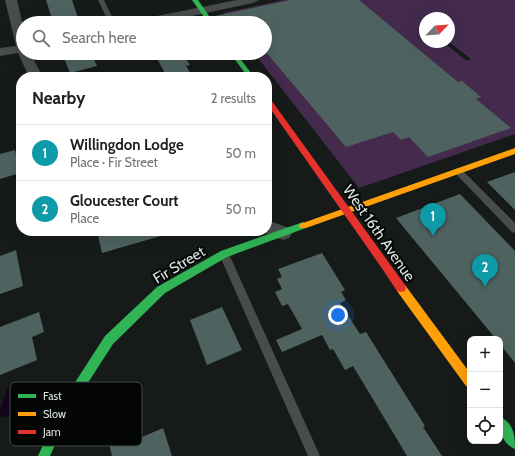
<!DOCTYPE html>
<meta charset="utf-8">
<style>
:root{--surface:#fff;--page:#f2f2f2;--text:#202124;--muted:#757577;--line:#e0e0e0;--accent:#7c3aed}
body{margin:0;font-family:Cabin,sans-serif;background:var(--page);color:var(--text)}
.controls{position:absolute;right:12px;bottom:12px;display:grid;overflow:hidden;border-radius:8px;box-shadow:0 4px 16px #0002}
.controls button{width:36px;height:36px;display:grid;place-items:center;padding:0;border:0;border-bottom:1px solid var(--line);background:var(--surface);color:var(--text);font:20px sans-serif}
.compass{position:absolute;left:419px;top:12px;width:36px;height:36px;border-radius:50%;background:var(--surface);box-shadow:0 4px 16px #0002;rotate:65deg}
.you{position:absolute;left:338px;top:315px;width:14px;height:14px;margin:-10px;border:3px solid #fff;border-radius:50%;background:#1a73e8;box-shadow:0 0 0 6px #1a73e833}
.badge{display:grid;place-items:center;width:26px;height:26px;border-radius:50%;background:var(--accent);color:#fff;font-size:13px;font-weight:700}
.pin{position:absolute;translate:-50% -33px;filter:drop-shadow(0 1px 2px #0008)}
.pin::after{content:'';position:absolute;top:21px;width:14px;height:12px;background:inherit;clip-path:polygon(0 0,100% 0,50% 100%)}
.list{margin:0;padding:0;list-style:none}
h2{display:flex;justify-content:space-between;align-items:center;height:52px;margin:0;padding:0 16px;font-size:17px}
h2 small{font-size:13px;font-weight:400;color:var(--muted)}
.list li{display:grid;grid-template-columns:26px 1fr auto;gap:12px;align-items:center;box-sizing:border-box;height:56px;padding:0 16px;border-top:1px solid var(--line)}
.list b{display:block;font-size:15px;white-space:nowrap}
.list p{margin:0;font-size:13px;white-space:nowrap;color:var(--muted)}
.list em{font-size:13px;font-style:normal;color:var(--muted)}
.icon{flex:none;width:22px;height:22px;fill:none;stroke:currentColor;stroke-width:2;stroke-linecap:round;stroke-linejoin:round}
.map{position:relative;flex:none;width:515px;height:456px;overflow:hidden}
.search{position:absolute;background:var(--surface);box-shadow:0 4px 16px #0002;left:16px;top:16px;width:256px;height:44px;display:flex;align-items:center;gap:10px;box-sizing:border-box;padding:0 14px;border-radius:22px;color:var(--muted);font-size:15px}
.panel{position:absolute;background:var(--surface);box-shadow:0 4px 16px #0002;left:16px;top:72px;width:256px;height:164px;border-radius:16px}
.map>svg:first-child{display:block}
.green{fill:#442b4e;fill-rule:evenodd}
.water{fill:#15021d}
.building{fill:#4e6360}
.lines{fill:none;stroke-linecap:round;stroke-linejoin:round}
.lane{fill:#484d4c;fill-rule:evenodd}
.street{fill:#484d4c;fill-rule:evenodd}
.fast{fill:#30b455;fill-rule:evenodd}
.slow{fill:#ff9f0a;fill-rule:evenodd}
.jam{fill:#e5322d;fill-rule:evenodd}
.labels{text-anchor:middle;dominant-baseline:central;stroke-width:4;stroke-linejoin:round;paint-order:stroke}
.street-label{font-size:15px;fill:#dee4e3;stroke:#040606}
.key{fill:#040606;stroke:#454948;stroke-width:1}
.key-label{font-size:11px;fill:#dee4e3}
</style>
<div class="map">
<svg width="515" height="456" viewBox="0 0 515 456">
<rect width="100%" height="100%" fill="#161b1a"/>
<path class="green" d="M284,0h231v134l-156,54 -105,-135h11v-30h-34l-8,-10zM425,18h24v24l22,17 -4,2 -24,-19h-18z"/>
<path class="water" d="M17,380l8,9 -5,4 -4,18 -9,6 -7,-1v-6l8,-23z"/>
<path class="building" d="M46,0h26l6,18 -25,4z
M290,0h69l99,82 4,-1 19,16 -5,2 35,29 -83,29 -19,-20 -8,3 -8,-8 -47,15 -81,-96v-28h-46l-4,-7z
M62,53h29l6,13 -27,7z
M154,53h28l8,12 -4,1 7,11h-26z
M15,150l5,23 -20,6v-25z
M515,172v38l-28,-28z
M460,194l55,57v112l-15,-19v-5h-4l-100,-121z
M97,231h66l1,4 -62,18z
M16,250l7,36 -23,8v-38z
M322,253l23,37 -4,2 5,8 -6,3 20,31 6,-2 59,94 -2,1 19,29h-35l-54,-90 -8,4 -12,-21 -3,1 -8,-15 -40,17 -6,-12 26,-11 -14,-25 -6,2 -7,-14 7,-3 -5,-10 5,-2 -4,-8z
M222,307l20,43 -35,15 -17,-45z
M39,312l5,20 -12,5 5,23 -37,15v-48z
M138,421l4,16 21,-9 9,28h-60l-5,-21z"/>
<g class="lines">
<path class="lane" d="M98,0h6l11,23h-6z
M458,168l3,1 54,54v10l-3,-1 -57,-59 -1,-2 1,-2z
M224,250l3,1 2,3 91,202h-12l-89,-202 2,-3z"/>
<path class="street" d="M5,0h12l6,25v28h7l13,24h-14l-11,-24 -18,3v-8l16,-2z
M237,0h22l-6,3 -94,20h-23l2,-2 4,-2z
M267,220l22,8 3,5 -3,5 -6,2 -22,-8 6,-1z"/>
<path class="fast" d="M192,0h6l16,23h-6z
M230,53h6l18,24h-6z
M303,222l3,2 1,2 -1,2 -79,29 -62,36 -52,51 -42,65 -21,47h-12l25,-55 42,-65 52,-49 64,-36z
M500,417c14,6 15,19 15,32 -14,-6 -15,-19 -15,-32z"/>
<path class="slow" d="M515,148v6l-209,74h-6l-1,-2 1,-2z
M401,284l4,1 65,88v15l-4,-2 -69,-95 -1,-3 1,-3z"/>
<path class="jam" d="M267,97h2l136,188 1,3 -1,3 -4,1 -4,-1 -16,-24 -114,-163z"/>
</g>
<g class="labels">
<g class="street-label">
<text transform="translate(379 233) rotate(55)">West 16th Avenue</text>
<text transform="translate(179 265) rotate(-31)">Fir Street</text>
</g>
</g>
<rect x="10" y="382" width="132" height="64" rx="6" class="key"/>
<rect x="18" y="394" width="18" height="4" fill="#30b455"/>
<rect x="18" y="412" width="18" height="4" fill="#ff9f0a"/>
<rect x="18" y="430" width="18" height="4" fill="#e5322d"/>
<g class="key-label">
<text x="43" y="400">Fast</text>
<text x="43" y="418">Slow</text>
<text x="43" y="436">Jam</text>
</g>
</svg>
<div class="controls">
<button>+</button>
<button>−</button>
<button><svg class="icon" aria-label="locate" viewBox="0 0 24 24"><circle cx="12" cy="12" r="6"/><path d="M12 2v4M12 18v4M2 12h4M18 12h4"/></svg></button>
</div>
<svg class="compass" viewBox="-18 -18 36 36"><path d="M0-13l5 13h-10z" fill="#e53935"/><path d="M0 13l5-13h-10z" fill="#757577"/></svg>
<div class="you"></div>
<div class="pin badge" style="left:433px;top:236px;background:#0f9aa8">1</div>
<div class="pin badge" style="left:485px;top:287px;background:#0f9aa8">2</div>
<div class="search"><svg class="icon" aria-label="search" viewBox="0 0 24 24"><circle cx="10" cy="10" r="6"/><path d="M15 15l6 6"/></svg>Search here</div>
<section class="panel">
<h2>Nearby<small>2 results</small></h2>
<ul class="list">
<li><span class="badge" style="background:#0f9aa8">1</span><div><b>Willingdon Lodge</b><p>Place · Fir Street</p></div><em>50 m</em></li>
<li><span class="badge" style="background:#0f9aa8">2</span><div><b>Gloucester Court</b><p>Place</p></div><em>50 m</em></li>
</ul>
</section>
</div>
